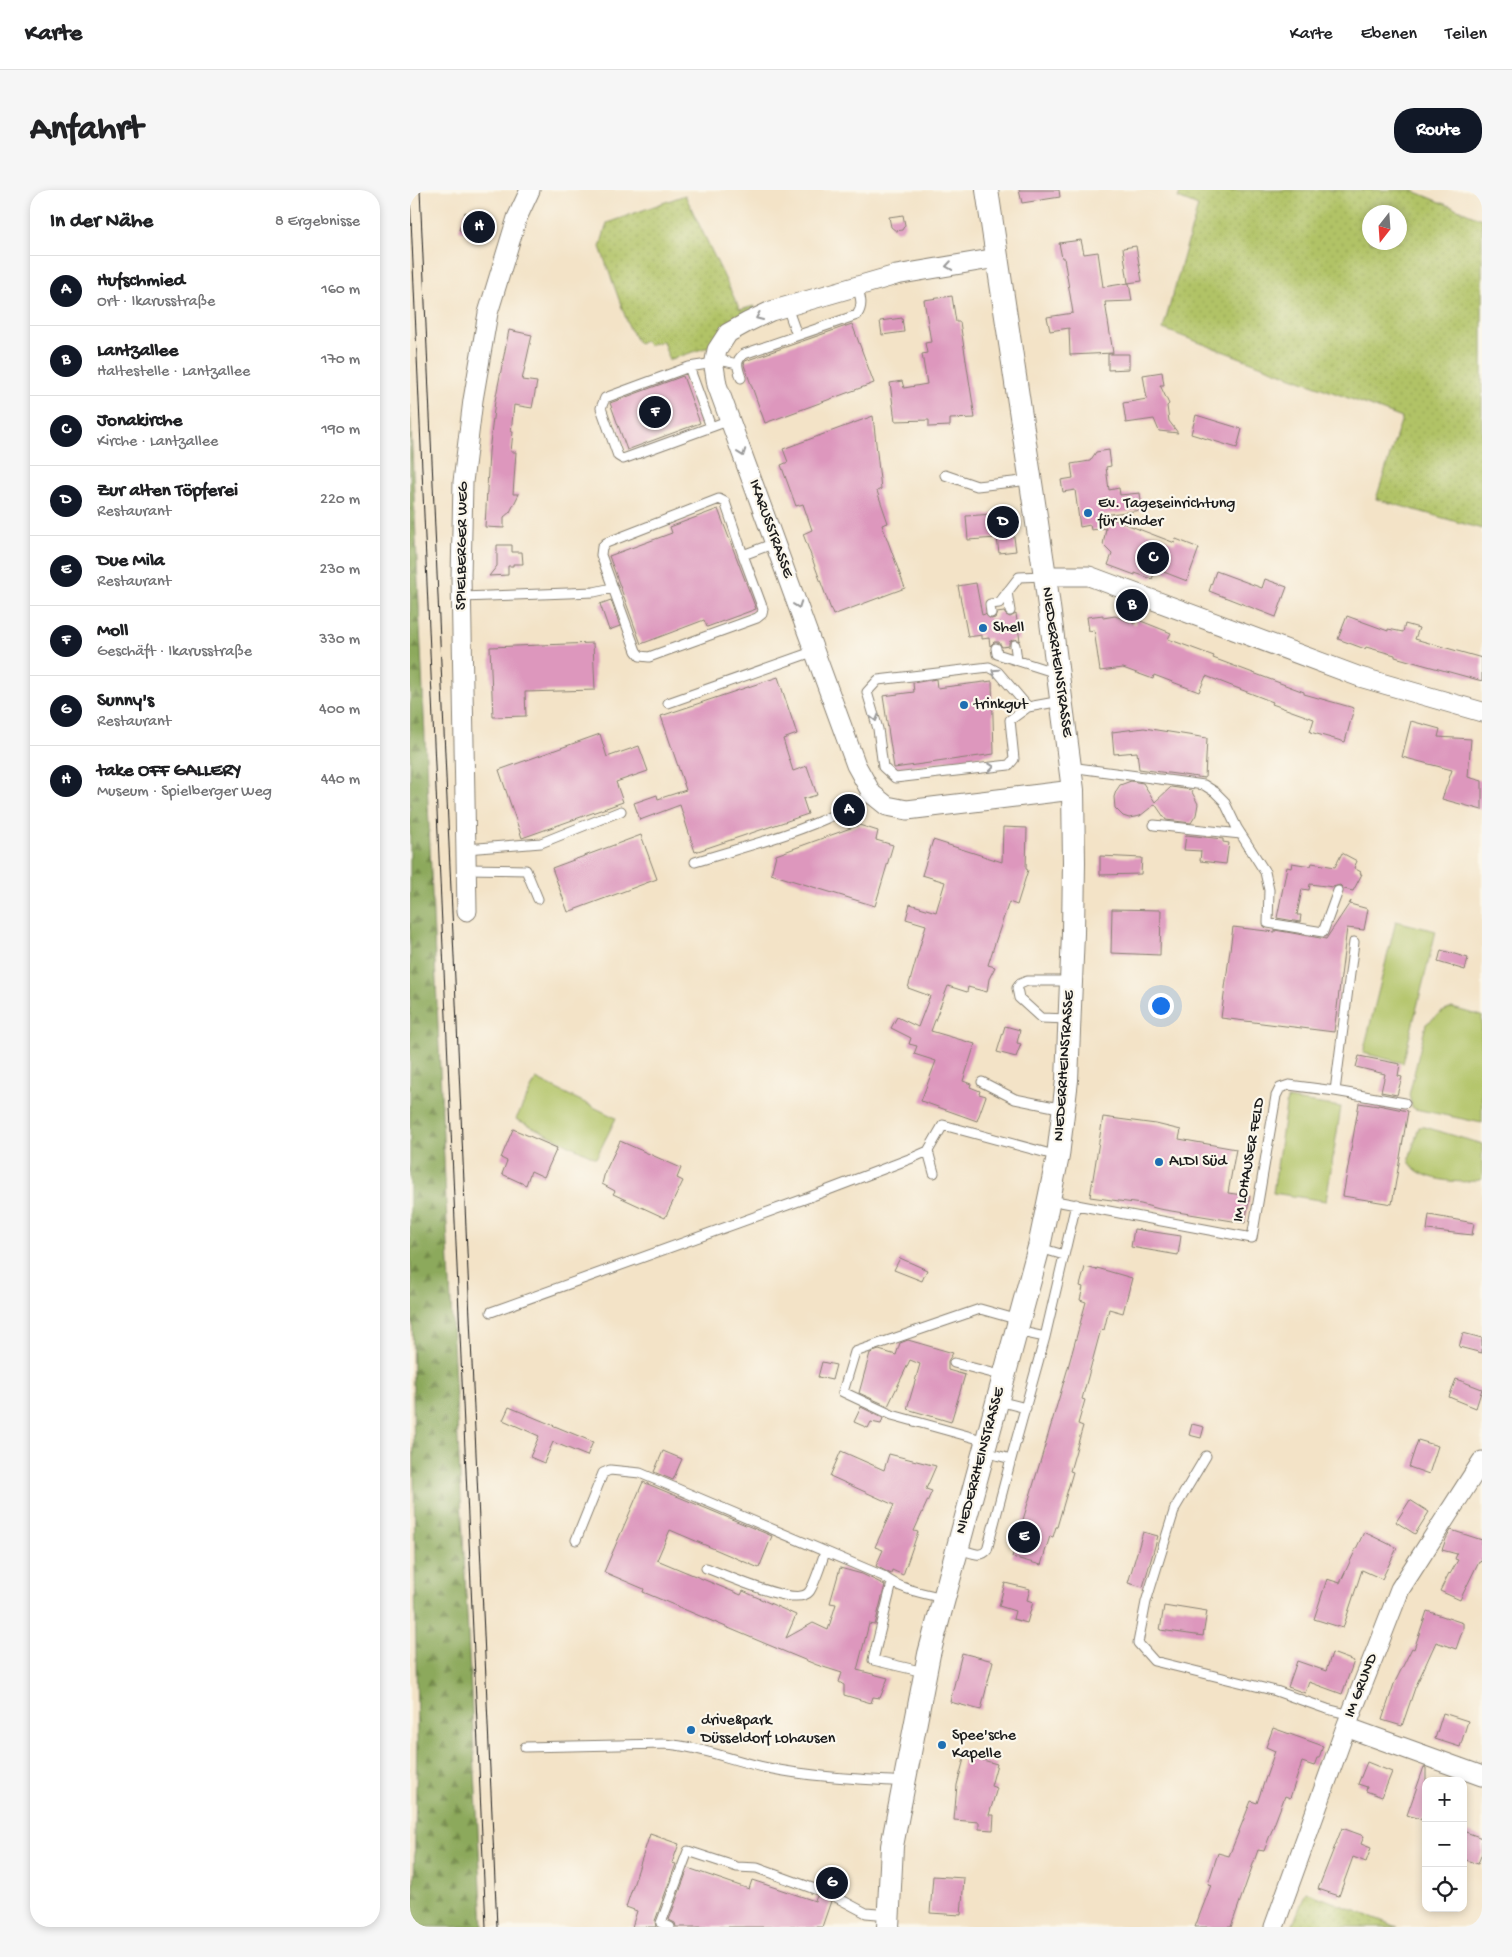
<!DOCTYPE html>
<html lang="de">
<meta charset="utf-8">
<style>
:root{--surface:#fff;--page:#f6f6f6;--text:#202124;--muted:#757577;--line:#e0e0e0;--accent:#111827}
body{margin:0;font-family:"Gochi Hand",sans-serif;background:var(--page);color:var(--text)}
.controls{position:absolute;right:15px;bottom:15px;display:grid;overflow:hidden;border-radius:10px;box-shadow:0 2px 8px #0003}
.controls button{width:45px;height:45px;display:grid;place-items:center;padding:0;border:0;border-bottom:1px solid var(--line);background:var(--surface);color:var(--text);font:25px sans-serif}
.compass{position:absolute;left:952px;top:15px;width:45px;height:45px;border-radius:50%;background:var(--surface);box-shadow:0 2px 8px #0003;rotate:197deg}
.you{position:absolute;left:750px;top:815px;width:18px;height:18px;margin:-12px;border:4px solid #fff;border-radius:50%;background:#1a73e8;box-shadow:0 0 0 8px #1a73e833}
.badge{display:grid;place-items:center;width:32px;height:32px;border-radius:50%;background:var(--accent);color:#fff;font-size:16px;font-weight:700}
.pin{position:absolute;translate:-50% -50%;border:2px solid #fff;box-shadow:0 1px 5px #0006}
.list{margin:0;padding:0;list-style:none}
h2{display:flex;justify-content:space-between;align-items:center;height:65px;margin:0;padding:0 20px;font-size:21px}
h2 small{font-size:16px;font-weight:400;color:var(--muted)}
.list li{display:grid;grid-template-columns:32px 1fr auto;gap:15px;align-items:center;box-sizing:border-box;height:70px;padding:0 20px;border-top:1px solid var(--line)}
.list b{display:block;font-size:19px;white-space:nowrap}
.list p{margin:0;font-size:16px;white-space:nowrap;color:var(--muted)}
.list em{font-size:16px;font-style:normal;color:var(--muted)}
.icon{flex:none;width:28px;height:28px;fill:none;stroke:currentColor;stroke-width:2;stroke-linecap:round;stroke-linejoin:round}
.map{position:relative;flex:none;width:1072px;height:1737px;overflow:hidden;border-radius:20px}
header{display:flex;align-items:center;gap:30px;box-sizing:border-box;height:70px;padding:0 25px;background:var(--surface);border-bottom:1px solid var(--line)}
header strong{font-size:24px}
nav{display:flex;gap:28px;margin-inline-start:auto;font-size:18px}
.intro{display:flex;align-items:center;justify-content:space-between;box-sizing:border-box;height:120px;padding:0 30px}
h1{margin:0;font-size:35px}
.button{padding:12px 22px;border-radius:20px;background:var(--accent);color:#fff;font-size:18px;font-weight:700}
main{display:flex;gap:30px;padding:0 30px}
aside{flex:1;background:var(--surface);border-radius:20px;box-shadow:0 2px 8px #0003}
.map>svg:first-child{display:block}
.green{fill:url(#green-dots);stroke:#667041;fill-rule:evenodd}
.forest{fill:url(#forest-firs);stroke:#54623c}
.pitch{fill:#b1c366;stroke:#667041}
.building{fill:#dd97bd}
.lines{fill:none;stroke-linecap:round;stroke-linejoin:round}
.service-casing{stroke:#888072;stroke-width:11}
.minor-casing{stroke:#888072;stroke-width:21}
.tertiary-casing{stroke:#888072;stroke-width:24}
.service{stroke:#fff;stroke-width:9}
.minor{stroke:#fff;stroke-width:19}
.tertiary{stroke:#fff;stroke-width:22}
.tram{stroke:#1c1c1c;stroke-width:1}
.oneway{stroke:#999}
.poi-dot{fill:#1f6fb2;stroke:#fbf7ec;stroke-width:2}
.labels{text-anchor:middle;dominant-baseline:central;stroke-width:4.5;stroke-linejoin:round;paint-order:stroke}
.poi-label{font-size:16px;fill:#1c1c1c;stroke:#fbf7ec;text-anchor:start}
.street-label{font-size:16px;fill:#1c1c1c;stroke:#fbf7ec}
</style>
<header>
<strong>Karte</strong>
<nav><a>Karte</a><a>Ebenen</a><a>Teilen</a></nav>
</header>
<div class="intro"><h1>Anfahrt</h1><a class="button">Route</a></div>
<main>
<aside>
<h2>In der Nähe<small>8 Ergebnisse</small></h2>
<ul class="list">
<li><span class="badge">A</span><div><b>Hufschmied</b><p>Ort · Ikarusstraße</p></div><em>160 m</em></li>
<li><span class="badge">B</span><div><b>Lantzallee</b><p>Haltestelle · Lantzallee</p></div><em>170 m</em></li>
<li><span class="badge">C</span><div><b>Jonakirche</b><p>Kirche · Lantzallee</p></div><em>190 m</em></li>
<li><span class="badge">D</span><div><b>Zur alten Töpferei</b><p>Restaurant</p></div><em>220 m</em></li>
<li><span class="badge">E</span><div><b>Due Mila</b><p>Restaurant</p></div><em>230 m</em></li>
<li><span class="badge">F</span><div><b>Moll</b><p>Geschäft · Ikarusstraße</p></div><em>330 m</em></li>
<li><span class="badge">G</span><div><b>Sunny's</b><p>Restaurant</p></div><em>400 m</em></li>
<li><span class="badge">H</span><div><b>take OFF GALLERY</b><p>Museum · Spielberger Weg</p></div><em>440 m</em></li>
</ul>
</aside>
<div class="map">
<svg width="1072" height="1737" viewBox="0 0 1072 1737">
<defs>
<pattern id="green-dots" width="8" height="8" patternUnits="userSpaceOnUse" patternTransform="scale(1.25)"><rect width="8" height="8" fill="#b1c366"/><path d="M2 2h.1M6 6h.1" fill="none" stroke="#98a758" stroke-width="1.8" stroke-linecap="round"/></pattern>
<pattern id="forest-firs" width="22" height="20" patternUnits="userSpaceOnUse" patternTransform="scale(1.25)"><rect width="22" height="20" fill="#8ca95b"/><path d="M5 1l3.5 6h-7zM16 11l3.5 6h-7z" fill="#72894a"/></pattern>
</defs>
<rect width="100%" height="100%" fill="#fbf7ec"/>
<filter id="ink" filterUnits="userSpaceOnUse"><feTurbulence type="fractalNoise" baseFrequency=".02" numOctaves="2"/><feDisplacementMap in="SourceGraphic" scale="10" xChannelSelector="R" yChannelSelector="G"/><feConvolveMatrix kernelMatrix="1 2 1 2 8 2 1 2 1" color-interpolation-filters="sRGB"/></filter>
<filter id="wash" filterUnits="userSpaceOnUse"><feTurbulence type="fractalNoise" baseFrequency=".0096" numOctaves="4" result="noise"/><feDisplacementMap in="SourceGraphic" scale="20" xChannelSelector="R" yChannelSelector="G"/><feGaussianBlur stdDeviation="1.12" result="paint"/><feColorMatrix in="noise" values="0 0 0 0 0 0 0 0 0 0 0 0 0 0 0 0 0 1.4 0 .05"/><feComposite in="paint" operator="in"/></filter>
<g filter="url(#wash)">
<rect width="100%" height="100%" fill="#f3e3c7"/>
<path class="green" d="M771,0h230l71,29v310l-106,-30 26,-81 -239,-89 35,-123 -20,-8zM989,22v30h-30v-30z
M275,5l55,115 14,-4 -2,5 -41,35 -42,14 -6,-19 -14,4 -4,-4 -7,2 -9,-16 -29,-80 7,-24z
M896,1702l92,35h-106z"/>
<path class="forest" d="M0,215l37,819 36,703h-70l4,-186 -5,-445 -2,-48z"/>
<path class="pitch" d="M986,731l40,10 -33,132 -40,-10z
M1042,818l30,8v107l-67,-14 -3,-2 -3,-12 17,-71 16,-12z
M126,889l80,39 -20,40 -80,-39z
M877,909l54,8 -15,94 -53,-8z
M1009,937h6l57,17v35c-16,7 -71,1 -73,-20z"/>
<g id="blocks">
<path class="building" d="M609,0h40l1,7 -38,6z
M55,22l27,9 -7,18 -26,-9z
M493,25l2,10 -3,5 -6,1 -5,-4 -2,-10z
M671,50l3,14 14,-2 5,35 26,-4 3,18 -27,1 8,51 -43,2 -1,-27 -19,3 -3,-14 26,-4 -9,-55h-2l-3,-15z
M726,56l6,35 -14,2 -5,-35z
M542,106l4,26h4l15,96 -25,1v7l-21,1v-7l-34,1 -5,-38 12,-2 2,7 23,-4 -5,-30 5,-1 -2,-10 6,-1 -7,-42z
M492,128l2,14 -22,3 -2,-14z
M442,134l22,59 -109,40 -21,-58 1,-4z
M99,140l23,5 -10,45 15,2 -5,26 -18,-3 -3,27h2l-2,20h5l-3,42h6l-9,18 -6,5v11l-19,-1 4,-75 6,-51z
M698,164h21v15l-21,1z
M752,182l2,13h-4l9,19 -2,2 2,15 9,12 -19,-2 -5,-12 -28,4 -3,-20 24,-4 -4,-24z
M273,186l17,47 -73,27 -17,-47z
M786,225l46,14 -5,19 -46,-14z
M463,226l8,73 -4,2 11,32 -6,2 23,63 -72,27 -30,-81 9,-4 -9,-26 -7,2 -15,-41 7,-3 -5,-13z
M699,260l2,16 -5,1 3,23 10,-2 1,7 20,-2 2,17 -40,5 73,28 1,-4 23,9 -12,33 -31,-12 -4,10 -17,-6v2l-27,-10 4,-11 -9,-9 3,-17 -15,2 -1,-5 -10,2 -5,-37 -12,2 -2,-12 12,-2 -2,-14 19,-3 6,-9z
M308,319l38,100 -49,18 -3,-7 -63,24 -32,-88 63,-23 -2,-6z
M600,320l6,41 -17,2 -2,-15 -29,2 -2,-24 27,-2v-1z
M87,355h15v7h10l1,12h-10v2h-5v9l-19,1 8,-10z
M806,381l46,17 3,-9 22,8 -11,30 -67,-26z
M566,393l6,32 3,-1 6,5 4,-1 2,-5 7,-1 2,3 4,2 6,-3 4,27 -6,-2 -5,3v4l-7,1 -3,-5h-5l-4,4 -1,-8 -7,1v-4l-14,2 -10,-51z
M201,410l9,26 -11,4 -9,-26z
M693,425v3l12,-2 20,8 1,-5 35,14 -3,6 46,17 -1,2 91,34v2l50,14 -9,34 -35,-10 4,-13 -42,-15 1,-2 -67,-26 -7,16 -45,-17 -1,4 -30,-11 -23,3 -6,-41 -5,1 -2,-14z
M937,426l41,15v-2l15,3 2,-8 14,4 -4,11 67,19v23l-87,-24v-2l-29,-8 -1,2 -27,-10z
M183,453l2,47 -70,2 1,24 -33,1 -3,-70z
M368,487l19,57 -14,5 10,32 14,-5 10,29 -14,4 5,15 -113,38 -15,-47 -40,15 -6,-17 23,-8 1,4 28,-9 -25,-74z
M526,489l1,9 55,-7 2,73 -100,14 -11,-72 31,-4 -1,-9z
M1001,531l29,8 -2,8 33,2 -3,38 14,4v29l-40,-11 10,-29 -50,-13z
M734,538l63,10 -2,40 -66,-9 -2,-17 -23,2 -2,-22z
M190,544l7,23 32,-11 9,25 -32,11 7,20 -101,36 -23,-68z
M721,591l12,2 12,19 16,-15 20,3 7,14 -2,11 -5,8 -25,-3 -11,-16 -15,12 -11,2 -6,-2 -8,-8 -1,-11 2,-6 4,-6z
M449,635l19,6 -2,9 17,5 -18,61 -104,-32 5,-19z
M593,637l24,1 -1,41 2,1 -11,35 -8,-3 -13,38 -8,25 7,2 -6,12 -2,13 -19,-5 -1,5 -19,-6 -17,45 44,13 -12,37 8,3 -1,3 10,4 -1,3 7,2 -9,25 -56,-20 15,-40 -22,-7 3,-8 -8,-2 2,-6 -20,-10 6,-11 21,10 12,-31 -22,-8 18,-63 -20,-6 4,-15 26,8 9,-30 -23,-7 11,-35 69,22z
M231,645l16,44 -89,33 -16,-44z
M776,645l37,4v3l6,1 -3,21 -26,-3 1,-10 -17,-1z
M932,663l15,8 -3,7 7,4 -1,2h2l-9,17 -9,-2 -4,-4 -7,2 -23,-3 -1,6 -7,-1 -5,26h4l-1,7 -23,-4 10,-51 4,1 1,-5 19,3 1,-3 23,4z
M690,666l42,2 -1,16 -41,1z
M941,711l-1,3 18,5 -4,21 -17,-2 -13,104 -113,-14 12,-91 42,5v-2l51,9z
M702,719l49,1 -1,45 -49,-2z
M1031,760l27,8 -3,12 -27,-8z
M595,836l15,4 -3,13 4,1 -5,13 -19,-5z
M949,866l41,8 -2,12 4,1 -5,18 -16,-3 4,-18 -29,-7z
M949,913l19,3v-1l30,6 -16,93 -49,-8z
M693,927l53,7 25,6 -2,9 57,10 -8,44 22,3 -5,27 -86,-14 -18,-5 -51,-7z
M103,939l44,19 -13,29 -13,-6 -5,14 -24,-11 5,-13 -6,-3z
M210,951l61,27 -4,10 6,3 -18,37 -52,-24 2,-3 -13,-7 3,-12z
M1019,1025l45,8 -2,12 -45,-5z
M724,1039l47,7 -3,19 -47,-8z
M490,1068l27,12 -5,11 -28,-11z
M675,1077l12,3v-2l35,10 -9,35 -14,-4 -5,21 -3,-1 -19,70 3,1 -7,24 5,2 -13,45 3,1 -16,55h-1l-3,10 -3,-1 -9,29 -29,-8 55,-186 19,-69 -6,-2 3,-13 -3,-1z
M1053,1143l19,5v15l-23,-6z
M498,1150l45,13 -5,8v9l17,5 -14,47 -44,-13 13,-45 -10,-4 -22,46 -29,-13 11,-40 9,-3 17,5 4,-12z
M412,1172l14,3 -4,15 -14,-3z
M1046,1189l26,10 -6,19 -27,-11z
M99,1217l84,35 -6,14 -34,-14 -9,21 -14,-6 9,-21 -36,-16z
M451,1217l22,11 -2,6 -10,-2 -3,6 -14,-6z
M782,1234l12,3 -3,11 -12,-3z
M1008,1250l20,6 -9,28 -20,-7z
M253,1261l19,8 -9,21 -19,-8z
M431,1261l43,19 5,-16 47,12 -10,23 6,2 -18,40 4,1 -15,43 -11,-5 -1,4 -15,-8 7,-16 -8,-3 19,-42 -64,-29z
M233,1292l129,54 -13,32 -89,-38 -13,30 84,35 2,-4 53,24 -10,23 27,-15 15,7 8,-26 -6,-1 10,-35 22,6 23,11 -10,40 -6,-1 -12,46 31,8 -8,20 -7,-1 -2,6 -27,-8v-10l-5,-3 3,-9 -25,-8 -46,-19 -128,-54 1,-3 -40,-17z
M1000,1310l19,12 -14,22 -19,-12z
M1041,1340l31,10v22l-3,-1 -19,39 -20,-9 9,-18 1,1 8,-14 -3,-1 2,-5 -15,-4 4,-11z
M733,1342l15,4 -15,51 -15,-4z
M954,1342l33,16 -15,31 -20,-9 -19,58 -29,-9 13,-40 13,4z
M595,1393l25,6 -3,11 6,2 -6,21 -14,-4 2,-8 -16,-5z
M754,1416l12,2v-2l31,5 -4,25 -43,-6z
M1017,1421l36,12v6l-7,20 -20,-7 -21,46 -13,38 -20,-6 12,-36 18,-36 2,1z
M552,1463l31,8 -12,49 -31,-8z
M922,1463l22,8 -12,33 -33,-12 -4,11 -17,-6 9,-26 29,10z
M1033,1523l25,8 -8,26 -25,-8z
M863,1538l50,18 -4,12h-2l-3,8 -12,-4 -12,36 -5,-2 -21,55 -6,-1 -27,77h-36l16,-42 -3,-1 10,-31 11,3 22,-55 6,2 18,-52 -9,-4z
M555,1565l32,9 -6,22 6,2 -8,27h5l-1,15 -14,-1v-7l-25,-2 3,-35z
M957,1572l25,10 -10,25 -16,-6 1,-4 -9,-3z
M1014,1577l2,1v43l-3,9 -16,-5z
M932,1638l22,8 -3,8 10,4 -5,14 -13,-5 -14,39 -21,-7z
M1053,1641l19,7v15l-4,11 -15,-5z
M240,1644l29,10 -7,19 4,1 -21,57 1,6h-24l5,-16 -11,-4z
M278,1678l61,21 3,-9 63,21 2,-5 14,5 -9,26h-146l-1,-4 -6,-3z
M415,1684l13,5 -3,11 -14,-5z
M523,1686l31,2 -3,37 -31,-2z"/>
</g>
</g>
<g filter="url(#ink)">
<use href="#blocks" fill-opacity="0" stroke="#888072" stroke-width="1"/>
<g class="lines">
<g class="service-casing">
<path id="service" d="M377,117l10,28
M306,169l21,5
M304,173l-25,4 22,60 19,-7
M279,177l-84,31 -4,10 17,48 5,3 88,-32
M331,188c-3,-10 -7,-17 3,-24l113,-39c7,-10 3,-19 0,-29
M535,285l32,11 53,-6
M333,365l20,54 -1,5 -5,4 -108,39 -9,-1 -4,-5 -35,-96 1,-8 4,-4 113,-44 6,3 18,53 32,-12
M597,402l3,19
M52,407l132,-5 18,-4
M581,423l-1,-9 9,-1 20,-26 25,-1
M605,455l2,15
M586,458l1,6 50,16 10,-1
M258,513l147,-52
M618,517l-30,-35 -9,-5 -111,13 -11,12 11,37 5,38 12,11 114,-13 5,-6 -4,-39 18,-13 33,-6
M660,577l134,18 11,7 9,9 13,27 28,44 4,18 -1,33 55,9 15,-41
M744,635l87,9
M56,659l75,-6 80,-32
M285,672c48,-15 98,-27 143,-49 12,-6 23,-13 34,-19
M56,679l60,1 12,29
M659,829l-28,-1 -22,-20 -2,-10 3,-4 7,-3h44
M572,892l33,17 49,10
M925,901l70,12
M518,961l6,22
M640,1010l202,38 24,-142 4,-8 9,-3 46,6 19,-149
M630,1058l24,7
M81,1122l316,-114 105,-40 16,-7 15,-26 115,31
M607,1141l28,6
M544,1173l50,13
M588,1211l28,7
M576,1251l-94,-26 -49,-23 12,-40 125,-43 39,11
M796,1266l-31,52 -29,94 -8,41 16,18 122,30 51,18 24,6
M601,1269l34,-122 31,-133
M166,1350l27,-67 7,-3 30,3 243,103c18,14 39,17 61,22
M548,1358c9,3 23,11 29,2l24,-91 -26,-7
M296,1378c18,6 90,40 103,24 5,-6 13,-31 16,-40
M482,1393l-19,77 51,12
M115,1557l139,-3c35,2 69,17 104,24 44,9 91,11 136,14
M260,1737l-9,-4 27,-72 49,16 20,1 77,28 32,17 23,2"/>
</g>
<g class="minor-casing">
<path id="minor" d="M587,68l-101,17 -125,36 -23,11 -20,11 -11,17 -3,16 3,19 139,380 16,29 15,12 20,4 166,-20
M635,386h44l271,101 122,35
M57,721l-6,-334 2,-95 10,-82 15,-87 29,-95 13,-28
M936,1537l136,49
M864,1737l72,-200 54,-138 82,-128"/>
</g>
<g class="tertiary-casing">
<path id="tertiary" d="M478,1737l4,-81 37,-192 110,-407 19,-91 9,-76 6,-147 1,-71 -1,-72 -28,-214 -58,-386"/>
</g>
<use href="#service" class="service"/>
<use href="#minor" class="minor"/>
<use href="#tertiary" class="tertiary"/>
<path class="tram" d="M10,0l77,1737
M0,6l76,1731"/>
</g>
<defs><path id="oneway-chevron" d="M-2-3.5L2.5 0L-2 3.5" fill="none" stroke-width="1.6" stroke-linecap="round" stroke-linejoin="round" transform="scale(1.25)"/></defs>
<g class="oneway">
<use href="#oneway-chevron" transform="translate(539 76) rotate(171)"/>
<use href="#oneway-chevron" transform="translate(349 127) rotate(156)"/>
<use href="#oneway-chevron" transform="translate(332 263) rotate(70)"/>
<use href="#oneway-chevron" transform="translate(388 415) rotate(70)"/>
<use href="#oneway-chevron" transform="translate(585 482) rotate(-147)"/>
<use href="#oneway-chevron" transform="translate(465 528) rotate(74)"/>
<use href="#oneway-chevron" transform="translate(581 577) rotate(-7)"/>
</g>
</g>
<g class="poi-dot">
<circle cx="678" cy="323" r="5"/>
<circle cx="573" cy="438" r="5"/>
<circle cx="554" cy="515" r="5"/>
<circle cx="749" cy="972" r="5"/>
<circle cx="281" cy="1540" r="5"/>
<circle cx="532" cy="1555" r="5"/>
</g>
<g class="labels">
<g class="poi-label">
<text x="688" y="314">Ev. Tageseinrichtung<tspan x="688" dy="18">für Kinder</tspan></text>
<text x="583" y="438">Shell</text>
<text x="564" y="515">trinkgut</text>
<text x="759" y="972">ALDI Süd</text>
<text x="291" y="1531">drive&amp;park<tspan x="291" dy="18">Düsseldorf Lohausen</tspan></text>
<text x="542" y="1546">Spee'sche<tspan x="542" dy="18">Kapelle</tspan></text>
</g>
<g class="street-label">
<text transform="translate(360 339) rotate(70)">IKARUSSTRASSE</text>
<text transform="translate(53 356) rotate(-89)">SPIELBERGER WEG</text>
<text transform="translate(646 472) rotate(82)">NIEDERRHEINSTRASSE</text>
<text transform="translate(655 876) rotate(-86)">NIEDERRHEINSTRASSE</text>
<text transform="translate(840 970) rotate(-80)">IM LOHAUSER FELD</text>
<text transform="translate(571 1271) rotate(-75)">NIEDERRHEINSTRASSE</text>
<text transform="translate(952 1496) rotate(-69)">IM GRUND</text>
</g>
</g>
</svg>
<div class="controls">
<button>+</button>
<button>−</button>
<button><svg class="icon" aria-label="locate" viewBox="0 0 24 24"><circle cx="12" cy="12" r="6"/><path d="M12 2v4M12 18v4M2 12h4M18 12h4"/></svg></button>
</div>
<svg class="compass" viewBox="-18 -18 36 36"><path d="M0-13l5 13h-10z" fill="#e53935"/><path d="M0 13l5-13h-10z" fill="#757577"/></svg>
<div class="you"></div>
<div class="pin badge" style="left:439px;top:620px">A</div>
<div class="pin badge" style="left:722px;top:415px">B</div>
<div class="pin badge" style="left:743px;top:368px">C</div>
<div class="pin badge" style="left:593px;top:332px">D</div>
<div class="pin badge" style="left:614px;top:1347px">E</div>
<div class="pin badge" style="left:245px;top:222px">F</div>
<div class="pin badge" style="left:422px;top:1693px">G</div>
<div class="pin badge" style="left:69px;top:37px">H</div>
</div>
</main>
